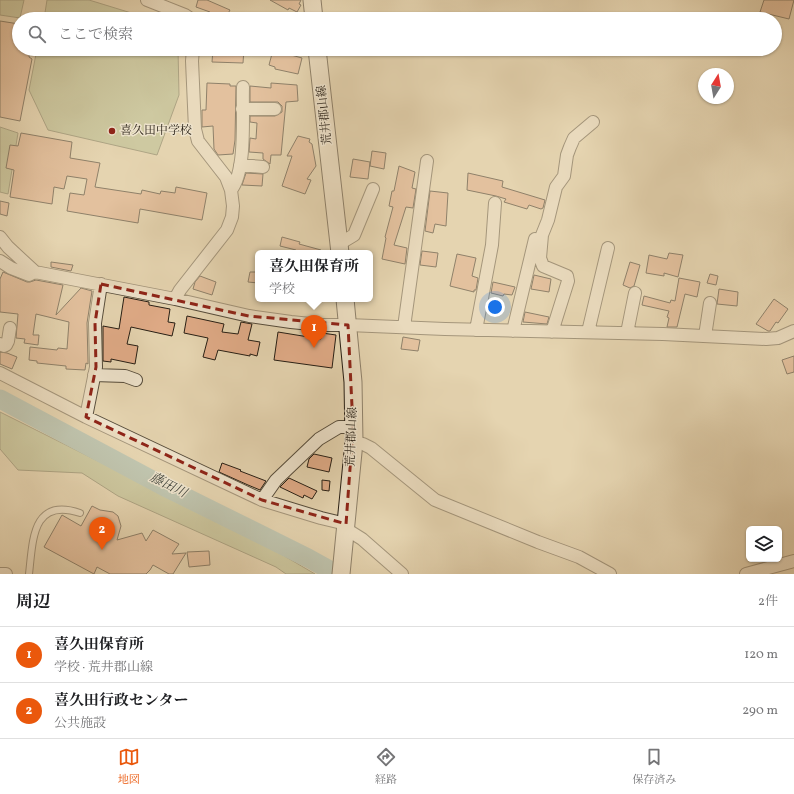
<!DOCTYPE html>
<html lang="ja">
<meta charset="utf-8">
<style>
:root{--surface:#fff;--page:#f2f2f2;--text:#202124;--muted:#757577;--line:#e0e0e0;--accent:#ea580c}
body{margin:0;font-family:Vollkorn,"Noto Serif JP",serif;background:var(--page);color:var(--text)}
.controls{position:absolute;right:12px;bottom:12px;display:grid;overflow:hidden;border-radius:6px;box-shadow:0 1px 3px #0004}
.controls button{width:36px;height:36px;display:grid;place-items:center;padding:0;border:0;border-bottom:1px solid var(--line);background:var(--surface);color:var(--text);font:20px sans-serif}
.compass{position:absolute;left:698px;top:68px;width:36px;height:36px;border-radius:50%;background:var(--surface);box-shadow:0 1px 3px #0004;rotate:11deg}
.you{position:absolute;left:495px;top:307px;width:14px;height:14px;margin:-10px;border:3px solid #fff;border-radius:50%;background:#1a73e8;box-shadow:0 0 0 6px #1a73e833}
.badge{display:grid;place-items:center;width:26px;height:26px;border-radius:50%;background:var(--accent);color:#fff;font-size:13px;font-weight:700}
.pin{position:absolute;translate:-50% -33px;filter:drop-shadow(0 1px 2px #0008)}
.pin::after{content:'';position:absolute;top:21px;width:14px;height:12px;background:inherit;clip-path:polygon(0 0,100% 0,50% 100%)}
.popup{position:absolute;left:255px;top:250px;width:118px;height:52px;box-sizing:border-box;display:grid;place-content:center;border-radius:6px;background:var(--surface);filter:drop-shadow(0 1px 3px #0005);font-size:13px;white-space:nowrap;color:var(--muted)}
.popup b{font-size:15px;color:var(--text)}
.popup::after{content:'';position:absolute;left:50%;top:100%;margin-left:-8px;border:8px solid transparent;border-top-color:var(--surface)}
.list{margin:0;padding:0;list-style:none}
h2{display:flex;justify-content:space-between;align-items:center;height:52px;margin:0;padding:0 16px;font-size:17px}
h2 small{font-size:13px;font-weight:400;color:var(--muted)}
.list li{display:grid;grid-template-columns:26px 1fr auto;gap:12px;align-items:center;box-sizing:border-box;height:56px;padding:0 16px;border-top:1px solid var(--line)}
.list b{display:block;font-size:15px;white-space:nowrap}
.list p{margin:0;font-size:13px;white-space:nowrap;color:var(--muted)}
.list em{font-size:13px;font-style:normal;color:var(--muted)}
.icon{flex:none;width:22px;height:22px;fill:none;stroke:currentColor;stroke-width:2;stroke-linecap:round;stroke-linejoin:round}
.map{position:relative;flex:none;width:794px;height:574px;overflow:hidden}
.search{position:absolute;background:var(--surface);box-shadow:0 1px 3px #0004;left:12px;right:12px;top:12px;height:44px;display:flex;align-items:center;gap:10px;box-sizing:border-box;padding:0 14px;border-radius:22px;color:var(--muted);font-size:15px}
.sheet{height:164px;background:var(--surface)}
nav{display:flex;justify-content:space-around;align-items:center;box-sizing:border-box;height:56px;border-top:1px solid var(--line);background:var(--surface);font-size:11px;color:var(--muted)}
nav a{display:grid;justify-items:center;gap:2px}
nav .on{color:var(--accent)}
.map>svg:first-child{display:block}
.green{fill:#b1bd8e;stroke:#6c6e51}
.lines{fill:none;stroke-linecap:round;stroke-linejoin:round}
.river{stroke:#96b7b0;stroke-width:19}
.building{fill:#e0ab87;stroke:#261e14}
.lane-casing{stroke:#564c3b;stroke-width:8}
.street-casing{stroke:#564c3b;stroke-width:14}
.secondary-casing{stroke:#261e14;stroke-width:19}
.lane{stroke:#eee3cc;stroke-width:6}
.street{stroke:#eee3cc;stroke-width:12}
.secondary{stroke:#eee3cc;stroke-width:17}
.marked{fill:none;stroke:#8f2418;stroke-width:3;stroke-dasharray:8 5;stroke-linejoin:round}
.poi-dot{fill:#8f2418;stroke:#eee3cc;stroke-width:1.5}
.labels{text-anchor:middle;dominant-baseline:central;stroke-width:3;stroke-linejoin:round;paint-order:stroke}
.street-label{font-size:12px;fill:#261e14;stroke:#eee3cc}
.poi-label{font-size:12px;fill:#261e14;stroke:#eee3cc;text-anchor:start}
.water-label{font-size:13px;font-style:italic;fill:#484c43;stroke:#eee3cc}
</style>
<div class="map">
<svg width="794" height="574" viewBox="0 0 794 574">
<rect width="100%" height="100%" fill="#e5d4b0"/>
<filter id="stains"><feTurbulence type="fractalNoise" baseFrequency=".005" numOctaves="4"/><feColorMatrix values="0 0 0 0 .2 0 0 0 0 .09 0 0 0 0 .02 0 0 0 .5 -.17"/></filter>
<radialGradient id="worn" r=".72"><stop offset=".6" stop-color="#630" stop-opacity="0"/><stop offset="1" stop-color="#630" stop-opacity=".3"/></radialGradient>
<path class="green" d="M0,0h24l-4,18 -20,-3z
M47,0h42l62,19h-107z
M37,49h141l1,46 -22,60 -109,-25 -19,-40z
M0,127l18,6 -10,61 -8,-2z
M0,412l264,132 51,30h-29l-10,-7 -158,-71 -36,-23 -64,-3 -18,-21z"/>
<g class="lines">
<path class="river" d="M0,399l167,89 141,70 29,16"/>
</g>
<path class="building" d="M198,0h9l23,10 -5,9h-12l-5,-3 2,-4 -14,-5z
M270,0h31l-2,4 2,1 -4,7 -8,-4 -1,2z
M764,0h30l-5,19 -29,-7z
M0,21l19,3v25l11,2 -1,6 3,2 -12,62 -20,-4z
M213,49h31l-1,14 -31,-1z
M273,50l29,8 -4,16 -23,-5v-2l-6,-2z
M207,83l23,1v2h6l-1,54 -2,14 -15,1 -4,-6 -1,-23 -11,1v-17h4z
M271,83l26,2 1,16 -12,1 -5,53h-10l-1,9 -7,-5v-6l-14,-1 1,-14 6,1 1,-16 -7,-1v-6h25l7,-4v-6l-4,-4h-28v-16l21,2z
M21,133l51,9 -2,16 30,5 -5,24 46,7 1,-4 18,4 1,-3 14,2 1,-6 31,6 -5,27 -62,-11 -2,14 -71,-12 3,-18 14,2 3,-16 -20,-3 -3,13 -10,-2 -2,17 -42,-7 4,-27 -8,-2 4,-23 8,1z
M298,136l12,3 -1,3 3,2 4,22 -9,13 4,1 -6,14 -23,-8 10,-30h-5z
M372,151l14,2 -2,16 -14,-3z
M353,159l17,3 -2,17 -18,-2z
M399,166l16,6 -3,16 4,1 -3,19 -7,-1 -12,38 13,3 -2,16 -23,-5 4,-21 -1,-1 8,-30 -4,-1 3,-15h2z
M246,173l17,1 -1,12 -20,-1z
M468,173l35,8 -1,6 43,13 -2,8 -2,1 -12,-4 -2,4 -23,-7 2,-3 -10,-3 -29,-6z
M430,191l18,2 -2,33 -11,-2 -2,9 -8,-2z
M0,201l9,2 -2,13 -7,-2z
M282,237l18,5 -1,2 22,6v3h-26l1,-3 -16,-4z
M422,251l16,2 -2,14 -16,-2z
M669,253l14,2 -5,22 -14,-4v3l-18,-3 3,-18 18,4z
M457,254l19,4 -4,18 6,2 -2,12h-2v2l-24,-6z
M51,262l22,3 -2,6 -20,-4z
M630,262l10,3 -6,21 -4,2 -7,-3z
M3,272l24,10h3l6,-2 27,5 -7,30 25,-27 11,3 -5,32 1,38v3l-2,-1 -1,7 -19,-1v-3l-29,-3v-2l-8,-1 1,-13 27,3 1,-2 9,1 2,-27 -33,-8 -3,21h6l-1,10 -14,-2 1,-4 -9,-1 2,-24 -18,-2v-33z
M250,272h8v11l-10,-1z
M710,274l8,2 -2,9 -9,-2z
M534,275l17,4 -2,13 -18,-3z
M200,276l16,6 -4,13 -19,-6 2,-7z
M679,278l21,4 -3,15 -12,-3 -8,33h-10l2,-9 -2,-1 2,-6 -27,-6 2,-9 26,7 1,-3 4,1z
M493,282l22,5 -3,8 -8,-1 -1,2 -12,-3z
M719,289l19,3 -1,14 -20,-2z
M124,297l25,5v3l21,4 -2,13 7,1 -3,13 -41,-9 -4,17 11,2 -3,18 -24,-5v3l-8,-1v-35l16,3z
M774,299l14,10 -10,14 -2,-1 -6,9h-2l-12,-7z
M525,312l24,5 -2,7 -24,-2z
M187,316l37,8 -2,8 16,2 3,-12 11,2 -4,16 12,2 -3,14 -7,-2v2l-32,-6 -3,10 -12,-3 5,-19 -24,-5z
M278,332l43,7 1,-6 14,2 -4,33 -58,-8z
M403,337l17,3 -2,11 -17,-2z
M0,352l7,1 10,4 -5,12 -12,-5z
M794,356v16l-7,2 -5,-14z
M314,454l18,4 -3,14 -22,-5 2,-8z
M222,463l19,7 -1,1 26,10 -6,9 -12,-5 -29,-13z
M289,478l28,13 -5,8 -8,-4 -1,3 -23,-11z
M322,480l8,1 -1,10 -7,-1z
M92,506l8,4 13,2 5,4 3,10 -4,14 25,-7 4,8 7,-11 26,14 -7,10 14,-1 -13,21h-4l-16,-9 -3,5 -4,4h-36l-13,-7 -3,7 -50,-27 18,-32 19,11z
M209,551l1,14 -21,2 -2,-15z"/>
<g class="lines">
<g class="lane-casing">
<path id="lane" d="M29,574c4,-34 3,-77 51,-61"/>
</g>
<g class="street-casing">
<path id="street" d="M147,0l38,15 6,4
M242,109h33
M240,165l23,2
M231,190c16,-20 11,-77 12,-103
M0,237l8,10 27,25 140,27 74,17 42,6 29,3h28l97,4 218,5 103,5 12,-1 16,-7
M339,244l15,-9 19,-46
M0,261l11,7 18,7 6,-3
M175,299l5,-9 47,-60 5,-13 1,-11 -2,-16 -5,-13 -28,-36 -3,-12 -3,-68 1,-12
M404,327l23,-166
M476,330l16,-85 3,-42
M513,331l22,-92
M552,332l16,-51 -1,-5 -24,-10 -3,-8 2,-23 6,-15 8,-33 8,-11 3,-21 3,-8 4,-9 19,-16
M588,332l20,-84
M627,333l8,-40
M705,336l5,-33
M0,344l4,2 2,-1 2,-4 2,-13
M0,373l86,44 176,83 59,18 25,6
M94,375l31,1 11,4
M86,417l10,-50 -1,-44 6,-39
M354,442l9,2 8,4 64,52 103,42 41,15 31,17
M262,500l14,-20 43,-41 20,-12h14
M346,529l16,10 40,35
M0,574h6
M746,574l48,-13"/>
</g>
<g class="secondary-casing">
<path id="secondary" d="M312,0l2,19
M317,49l23,204
M341,574l13,-132 -1,-60 -8,-83"/>
</g>
<use href="#lane" class="lane"/>
<use href="#street" class="street"/>
<use href="#secondary" class="secondary"/>
</g>
<path d="M0 0H794V574H0ZM101,284l148,32 99,9 5,102 -7,97 -84,-24 -176,-83 10,-50 -1,-44z" fill="#e5d4b0" fill-opacity=".55" fill-rule="evenodd"/>
<path class="marked" d="M101,284l148,32 99,9 5,102 -7,97 -84,-24 -176,-83 10,-50 -1,-44z"/>
<circle class="poi-dot" cx="112" cy="131" r="4"/>
<g class="labels">
<g class="street-label">
<text transform="translate(325 115) rotate(-96)">荒井郡山線</text>
<text transform="translate(352 437) rotate(-88)">荒井郡山線</text>
</g>
<g class="poi-label">
<text x="120" y="131">喜久田中学校</text>
</g>
<g class="water-label">
<text transform="translate(168 486) rotate(27)">藤田川</text>
</g>
</g>
<rect width="100%" height="100%" filter="url(#stains)"/>
<rect width="100%" height="100%" fill="url(#worn)"/>
</svg>
<div class="controls">
<button><svg class="icon" aria-label="layers" viewBox="0 0 24 24"><path d="M12 4l9 5-9 5-9-5zM3 14l9 5 9-5"/></svg></button>
</div>
<svg class="compass" viewBox="-18 -18 36 36"><path d="M0-13l5 13h-10z" fill="#e53935"/><path d="M0 13l5-13h-10z" fill="#757577"/></svg>
<div class="you"></div>
<div class="pin badge" style="left:314px;top:348px">1</div>
<div class="popup"><b>喜久田保育所</b>学校</div>
<div class="pin badge" style="left:102px;top:550px">2</div>
<div class="search"><svg class="icon" aria-label="search" viewBox="0 0 24 24"><circle cx="10" cy="10" r="6"/><path d="M15 15l6 6"/></svg>ここで検索</div>
</div>
<section class="sheet">
<h2>周辺<small>2件</small></h2>
<ul class="list">
<li><span class="badge">1</span><div><b>喜久田保育所</b><p>学校 · 荒井郡山線</p></div><em>120 m</em></li>
<li><span class="badge">2</span><div><b>喜久田行政センター</b><p>公共施設</p></div><em>290 m</em></li>
</ul>
</section>
<nav>
<a class="on"><svg class="icon" aria-label="map" viewBox="0 0 24 24"><path d="M3 6l6-2 6 2 6-2v14l-6 2-6-2-6 2zM9 4v14M15 6v14"/></svg>地図</a>
<a><svg class="icon" aria-label="directions" viewBox="0 0 24 24"><path d="M12 3l9 9-9 9-9-9zM9 14v-3h6M13 9l2 2-2 2"/></svg>経路</a>
<a><svg class="icon" aria-label="saved" viewBox="0 0 24 24"><path d="M7 4h10v16l-5-4-5 4z"/></svg>保存済み</a>
</nav>
